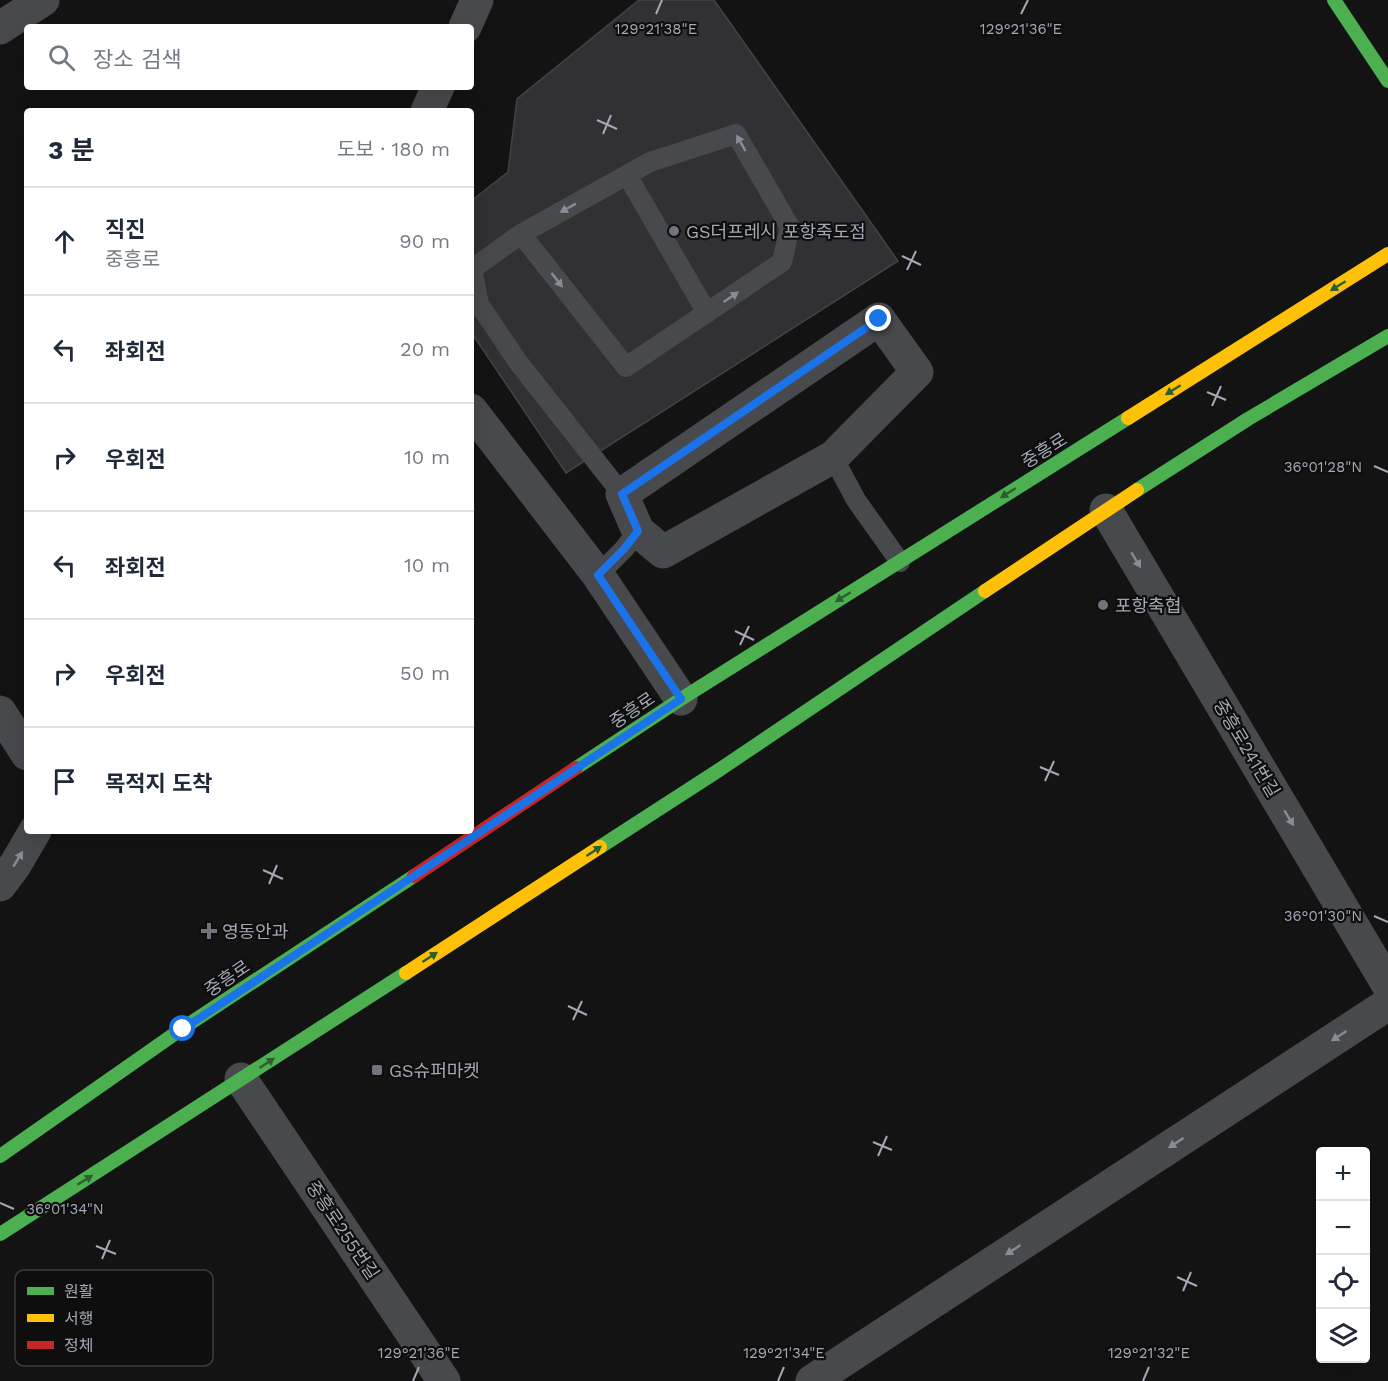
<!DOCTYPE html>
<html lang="ko">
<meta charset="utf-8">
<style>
:root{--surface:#fff;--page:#f2f2f3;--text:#1f2937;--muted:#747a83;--line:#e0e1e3}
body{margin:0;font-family:"Work Sans","Noto Sans KR",sans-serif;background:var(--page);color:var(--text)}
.controls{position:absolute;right:18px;bottom:18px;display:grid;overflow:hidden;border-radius:6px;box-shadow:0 6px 24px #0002}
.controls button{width:54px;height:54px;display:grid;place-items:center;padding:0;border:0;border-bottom:2px solid var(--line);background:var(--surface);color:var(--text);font:30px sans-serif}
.stop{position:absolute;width:18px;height:18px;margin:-14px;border:4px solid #1a73e8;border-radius:50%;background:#fff}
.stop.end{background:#1a73e8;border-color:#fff;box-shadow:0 2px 6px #0008}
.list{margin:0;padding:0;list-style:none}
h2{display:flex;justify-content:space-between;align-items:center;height:78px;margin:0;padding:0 24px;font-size:26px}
h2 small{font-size:20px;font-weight:400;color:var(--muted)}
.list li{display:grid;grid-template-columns:39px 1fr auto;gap:18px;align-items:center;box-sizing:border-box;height:108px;padding:0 24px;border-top:2px solid var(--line)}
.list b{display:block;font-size:22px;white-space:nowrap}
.list p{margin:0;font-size:20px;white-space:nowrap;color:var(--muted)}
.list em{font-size:20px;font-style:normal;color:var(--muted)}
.icon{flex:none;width:33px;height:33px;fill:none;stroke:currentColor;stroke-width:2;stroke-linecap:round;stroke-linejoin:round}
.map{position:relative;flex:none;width:1388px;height:1381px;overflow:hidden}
.search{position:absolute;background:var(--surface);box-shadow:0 6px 24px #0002;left:24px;top:24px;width:450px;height:66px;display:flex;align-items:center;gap:15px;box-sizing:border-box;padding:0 21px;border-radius:6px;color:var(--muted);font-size:22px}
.panel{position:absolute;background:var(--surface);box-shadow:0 6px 24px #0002;left:24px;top:108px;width:450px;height:726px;border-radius:6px}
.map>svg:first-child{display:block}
.building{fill:#313133;stroke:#424348;stroke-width:1.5}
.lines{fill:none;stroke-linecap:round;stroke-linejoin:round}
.lane{stroke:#48494c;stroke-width:20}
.street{stroke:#48494c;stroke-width:33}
.fast{stroke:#4caf50;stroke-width:14}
.slow{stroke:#ffc107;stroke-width:14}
.jam{stroke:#c62828;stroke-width:14}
.oneway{fill:#888c96}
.oneway2{fill:#2d5e30}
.route{stroke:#1a73e8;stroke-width:8}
.ticks{fill:none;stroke:#a4a8b5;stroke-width:2}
.poi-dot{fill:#71747d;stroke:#0e0e0f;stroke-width:2}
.labels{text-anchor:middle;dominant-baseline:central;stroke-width:4.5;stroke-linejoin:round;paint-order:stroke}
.poi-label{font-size:18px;fill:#a4a8b5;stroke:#0e0e0f;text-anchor:start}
.street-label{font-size:18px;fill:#a4a8b5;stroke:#0e0e0f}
.key{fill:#0e0e0f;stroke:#3b3c41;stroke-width:1.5}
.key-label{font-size:16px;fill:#a4a8b5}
.ticks-label{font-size:15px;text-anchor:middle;fill:#a4a8b5;stroke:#0e0e0f;stroke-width:4.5;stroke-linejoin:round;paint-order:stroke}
</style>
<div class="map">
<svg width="1388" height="1381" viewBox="0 0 1388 1381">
<rect width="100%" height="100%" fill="#131314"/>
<path class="building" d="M639,0h75l184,261 -332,212 -95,-141v-131l37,-29 9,-73z"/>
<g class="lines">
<path class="lane" d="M627,175l80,138
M521,234l105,133 156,-105 8,-35 -54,-93 -86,28 -129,72 -49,35 7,35 39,58 104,132
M833,457l23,43 44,62
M598,575l26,-26 14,-18"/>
<path class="street" d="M465,27l12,-27
M0,28l43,-28
M427,111l11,-24
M879,319l38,53 -84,85 -170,95 -25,-21 -16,-37z
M471,410l127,165 83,124
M1106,510l282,475
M0,712l27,42
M0,885l15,-20 20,-34
M241,1079l203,302
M812,1381l576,-377"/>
<path class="fast" d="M1334,0l54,81
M1137,490l111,-71 140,-83
M576,768l105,-69 447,-281
M600,847l116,-75 269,-181
M0,1156l183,-128 231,-152
M0,1234l406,-261"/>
<path class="slow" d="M1128,418l260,-164
M985,591l152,-101
M406,973l194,-126"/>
<path class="jam" d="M414,876l162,-108"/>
</g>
<defs><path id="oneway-solid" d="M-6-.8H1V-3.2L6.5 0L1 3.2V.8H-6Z" transform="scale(1.5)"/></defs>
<g class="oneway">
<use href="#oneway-solid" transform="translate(741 143) rotate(-120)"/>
<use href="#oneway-solid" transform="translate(568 208) rotate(151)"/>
<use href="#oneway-solid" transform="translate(557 280) rotate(52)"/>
<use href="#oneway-solid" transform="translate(731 297) rotate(-34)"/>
<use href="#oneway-solid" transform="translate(1136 560) rotate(59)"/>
<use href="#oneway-solid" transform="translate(1289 818) rotate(59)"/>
<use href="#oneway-solid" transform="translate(18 859) rotate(-59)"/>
<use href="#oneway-solid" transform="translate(1339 1036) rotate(147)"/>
<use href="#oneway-solid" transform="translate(1176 1143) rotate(147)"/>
<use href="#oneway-solid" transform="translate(1013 1250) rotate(147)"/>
</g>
<g class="oneway2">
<use href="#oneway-solid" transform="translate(1338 286) rotate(148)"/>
<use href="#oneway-solid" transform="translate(1173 390) rotate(148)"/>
<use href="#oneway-solid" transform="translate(1008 493) rotate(148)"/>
<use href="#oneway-solid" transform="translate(843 597) rotate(148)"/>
<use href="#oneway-solid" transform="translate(594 851) rotate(-33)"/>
<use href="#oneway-solid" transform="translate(430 957) rotate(-33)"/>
<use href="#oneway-solid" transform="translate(267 1063) rotate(-33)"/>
<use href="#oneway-solid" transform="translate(85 1180) rotate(-32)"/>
</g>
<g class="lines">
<path class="route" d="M183,1029l498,-330 -83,-124 26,-26 14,-18 -16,-37 257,-175"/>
</g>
<path class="ticks" d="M656,14l6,-14M1021,14l7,-14M597,120l20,9M603,134l8,-19M902,256l19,9M907,270l9,-19M1207,392l19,8M1212,406l9,-20M1374,466l14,6M735,631l19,9M740,645l9,-19M1040,767l19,8M1045,781l9,-20M263,870l20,9M269,884l8,-19M1374,916l14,6M568,1006l19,9M573,1020l9,-19M873,1142l19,8M878,1156l9,-20M0,1203l14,6M96,1246l20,8M102,1259l8,-19M1177,1277l20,9M1183,1291l8,-19M413,1381l6,-14M778,1381l6,-14M1143,1381l6,-14"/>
<g class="poi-dot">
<circle cx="674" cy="231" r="6"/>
<circle cx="1103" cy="605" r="6"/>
<path d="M206 922h6v6h6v6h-6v6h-6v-6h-6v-6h6z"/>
<rect x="371" y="1064" width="12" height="12" rx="3"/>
</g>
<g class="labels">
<g class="poi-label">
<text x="686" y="231">GS더프레시 포항죽도점</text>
<text x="1115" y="605">포항축협</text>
<text x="222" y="931">영동안과</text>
<text x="389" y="1070">GS슈퍼마켓</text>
</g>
<g class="street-label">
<text transform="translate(1044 450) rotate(-32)">중흥로</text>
<text transform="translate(632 710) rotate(-34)">중흥로</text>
<text transform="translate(1247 748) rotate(59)">중흥로241번길</text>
<text transform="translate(227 978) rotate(-34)">중흥로</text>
<text transform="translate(343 1230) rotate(56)">중흥로255번길</text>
</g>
</g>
<rect x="15" y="1270" width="198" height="96" rx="9" class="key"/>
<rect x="27" y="1287" width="27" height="8" fill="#4caf50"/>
<rect x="27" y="1314" width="27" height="8" fill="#ffc107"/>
<rect x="27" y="1341" width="27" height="8" fill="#c62828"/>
<g class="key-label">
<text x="64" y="1297">원활</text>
<text x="64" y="1324">서행</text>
<text x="64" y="1351">정체</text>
</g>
<g class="ticks-label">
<text x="656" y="34">129°21'38"E</text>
<text x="1021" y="34">129°21'36"E</text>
<text x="1323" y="472">36°01'28"N</text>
<text x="1323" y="921">36°01'30"N</text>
<text x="65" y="1214">36°01'34"N</text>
<text x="419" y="1358">129°21'36"E</text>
<text x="784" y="1358">129°21'34"E</text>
<text x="1149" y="1358">129°21'32"E</text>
</g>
</svg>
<div class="controls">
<button>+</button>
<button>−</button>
<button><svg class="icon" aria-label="locate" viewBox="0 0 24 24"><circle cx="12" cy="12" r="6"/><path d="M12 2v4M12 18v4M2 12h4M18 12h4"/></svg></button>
<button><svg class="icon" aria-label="layers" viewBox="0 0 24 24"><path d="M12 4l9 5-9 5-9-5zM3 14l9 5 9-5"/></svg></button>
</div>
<div class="stop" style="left:183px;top:1029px"></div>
<div class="stop end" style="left:879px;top:319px"></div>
<div class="search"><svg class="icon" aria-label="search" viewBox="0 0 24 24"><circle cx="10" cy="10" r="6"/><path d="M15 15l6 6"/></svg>장소 검색</div>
<section class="panel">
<h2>3 분<small>도보 · 180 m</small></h2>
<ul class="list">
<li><svg class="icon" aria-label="ahead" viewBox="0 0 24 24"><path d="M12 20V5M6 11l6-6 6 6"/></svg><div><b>직진</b><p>중흥로</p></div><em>90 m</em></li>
<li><svg class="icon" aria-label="left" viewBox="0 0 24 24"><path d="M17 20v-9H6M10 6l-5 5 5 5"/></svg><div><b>좌회전</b></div><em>20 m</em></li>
<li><svg class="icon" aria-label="right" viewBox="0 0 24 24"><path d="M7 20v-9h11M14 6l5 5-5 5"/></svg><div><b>우회전</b></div><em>10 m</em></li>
<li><svg class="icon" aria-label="left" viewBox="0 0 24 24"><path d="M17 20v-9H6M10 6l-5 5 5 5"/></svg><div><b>좌회전</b></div><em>10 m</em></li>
<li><svg class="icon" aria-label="right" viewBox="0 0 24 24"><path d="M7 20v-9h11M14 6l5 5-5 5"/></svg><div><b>우회전</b></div><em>50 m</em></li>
<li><svg class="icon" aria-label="arrive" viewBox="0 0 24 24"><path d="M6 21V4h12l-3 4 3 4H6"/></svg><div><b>목적지 도착</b></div></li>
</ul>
</section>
</div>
